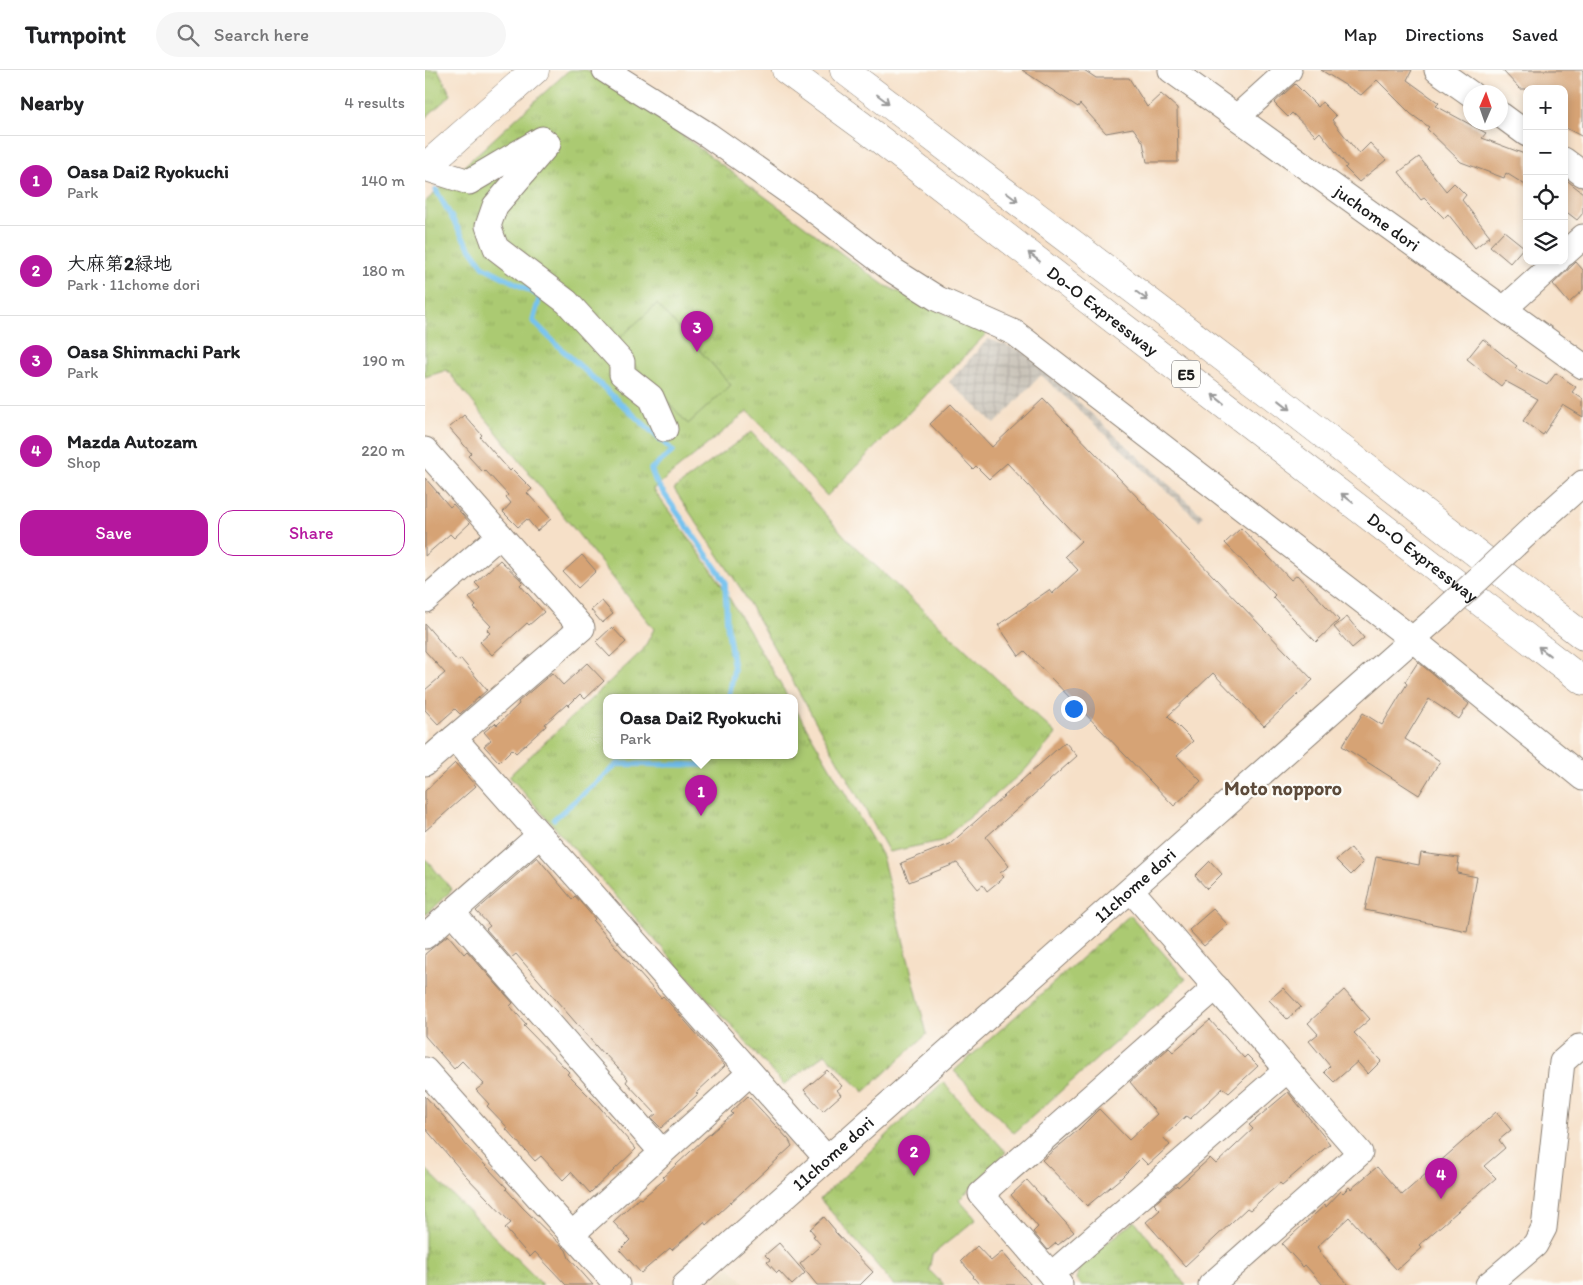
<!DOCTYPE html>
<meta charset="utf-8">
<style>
:root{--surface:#fff;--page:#f6f6f6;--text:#202124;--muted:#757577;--line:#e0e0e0;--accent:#b5179e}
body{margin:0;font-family:Itim,"Klee One",sans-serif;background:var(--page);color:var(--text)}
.controls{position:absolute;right:15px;top:15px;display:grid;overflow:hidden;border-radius:10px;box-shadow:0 2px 8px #0003}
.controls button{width:45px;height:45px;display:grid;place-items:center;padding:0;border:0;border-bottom:1px solid var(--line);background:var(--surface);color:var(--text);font:25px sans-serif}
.compass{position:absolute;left:1038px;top:15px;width:45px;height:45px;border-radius:50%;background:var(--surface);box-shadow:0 2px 8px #0003;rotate:2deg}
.you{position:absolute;left:648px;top:638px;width:18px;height:18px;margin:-12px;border:4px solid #fff;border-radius:50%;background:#1a73e8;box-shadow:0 0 0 8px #1a73e833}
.badge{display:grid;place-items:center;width:32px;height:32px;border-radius:50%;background:var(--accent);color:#fff;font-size:16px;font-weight:700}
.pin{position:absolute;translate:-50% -41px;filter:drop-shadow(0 1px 2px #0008)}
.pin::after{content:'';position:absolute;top:26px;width:18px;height:15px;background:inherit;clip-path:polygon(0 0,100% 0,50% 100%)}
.popup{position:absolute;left:178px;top:624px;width:195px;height:65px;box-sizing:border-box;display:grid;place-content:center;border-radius:10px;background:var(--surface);filter:drop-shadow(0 1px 4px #0005);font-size:16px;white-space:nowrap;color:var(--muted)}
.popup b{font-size:19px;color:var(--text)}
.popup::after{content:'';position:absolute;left:50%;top:100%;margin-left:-10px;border:10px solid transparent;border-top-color:var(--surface)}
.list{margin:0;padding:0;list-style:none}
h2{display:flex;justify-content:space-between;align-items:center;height:65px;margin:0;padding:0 20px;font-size:21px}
h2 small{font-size:16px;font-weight:400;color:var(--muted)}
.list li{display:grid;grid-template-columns:32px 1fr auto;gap:15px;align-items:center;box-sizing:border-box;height:90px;padding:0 20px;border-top:1px solid var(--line)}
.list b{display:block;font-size:19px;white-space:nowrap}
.list p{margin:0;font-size:16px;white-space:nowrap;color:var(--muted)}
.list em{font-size:16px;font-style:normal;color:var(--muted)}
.actions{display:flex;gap:10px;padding:15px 20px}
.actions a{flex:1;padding:11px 0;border:1px solid var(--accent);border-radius:15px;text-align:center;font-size:18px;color:var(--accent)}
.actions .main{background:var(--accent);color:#fff}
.icon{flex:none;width:28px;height:28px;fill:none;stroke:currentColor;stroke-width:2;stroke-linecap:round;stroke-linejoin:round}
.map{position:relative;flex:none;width:1158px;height:1215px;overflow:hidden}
header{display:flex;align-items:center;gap:30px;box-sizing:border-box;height:70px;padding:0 25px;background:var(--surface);border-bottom:1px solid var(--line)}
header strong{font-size:24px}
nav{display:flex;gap:28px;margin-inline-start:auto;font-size:18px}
.search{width:350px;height:45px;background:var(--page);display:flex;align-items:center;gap:12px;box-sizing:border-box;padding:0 18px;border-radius:28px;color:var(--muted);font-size:19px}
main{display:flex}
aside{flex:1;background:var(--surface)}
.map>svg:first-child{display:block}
.built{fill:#e9d9ba}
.industrial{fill:url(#industrial-grid)}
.grass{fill:url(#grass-tufts);stroke:#647347}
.pitch{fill:#abca72;stroke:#647347}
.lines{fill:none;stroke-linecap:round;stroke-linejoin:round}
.stream{stroke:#75c2ef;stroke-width:5.5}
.building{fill:#d6a374}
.minor-casing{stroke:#897e72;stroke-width:27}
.major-casing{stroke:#897e72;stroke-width:29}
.highway-casing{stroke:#897e72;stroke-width:29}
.minor{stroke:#fff;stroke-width:25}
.major{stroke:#fff;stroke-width:28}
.highway{stroke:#fff;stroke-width:28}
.minor-bridge-casing{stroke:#897e72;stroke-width:27;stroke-linecap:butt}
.minor-bridge{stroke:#fff;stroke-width:25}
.oneway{stroke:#999}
.labels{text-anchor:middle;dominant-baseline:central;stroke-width:4.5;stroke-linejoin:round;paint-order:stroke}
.shield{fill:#fdfcf7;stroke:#605f5e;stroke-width:1}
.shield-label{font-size:16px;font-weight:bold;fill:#1c1c1c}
.street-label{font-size:18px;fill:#1c1c1c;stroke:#fdfcf7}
.quarter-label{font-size:20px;font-weight:bold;fill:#5d4b3b;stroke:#fdfcf7}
</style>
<header>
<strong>Turnpoint</strong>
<div class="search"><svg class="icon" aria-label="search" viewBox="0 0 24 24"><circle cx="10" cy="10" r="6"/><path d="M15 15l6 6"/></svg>Search here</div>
<nav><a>Map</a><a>Directions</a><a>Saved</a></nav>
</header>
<main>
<aside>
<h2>Nearby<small>4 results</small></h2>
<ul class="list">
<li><span class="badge">1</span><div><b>Oasa Dai2 Ryokuchi</b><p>Park</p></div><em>140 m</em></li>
<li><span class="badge">2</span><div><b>大麻第2緑地</b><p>Park · 11chome dori</p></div><em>180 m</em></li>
<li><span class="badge">3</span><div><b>Oasa Shinmachi Park</b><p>Park</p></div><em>190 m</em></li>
<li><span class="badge">4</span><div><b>Mazda Autozam</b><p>Shop</p></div><em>220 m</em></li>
</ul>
<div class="actions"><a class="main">Save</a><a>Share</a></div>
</aside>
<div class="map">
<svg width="1158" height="1215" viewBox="0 0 1158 1215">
<defs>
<pattern id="industrial-grid" width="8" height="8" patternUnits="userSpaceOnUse" patternTransform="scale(1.25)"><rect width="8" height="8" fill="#c9c3b8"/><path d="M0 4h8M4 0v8" fill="none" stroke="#aca79e"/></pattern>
<pattern id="grass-tufts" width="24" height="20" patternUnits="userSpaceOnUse" patternTransform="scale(1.25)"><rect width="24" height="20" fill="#abca72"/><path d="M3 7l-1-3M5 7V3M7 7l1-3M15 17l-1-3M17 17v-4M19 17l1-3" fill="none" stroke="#93ad62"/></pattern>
</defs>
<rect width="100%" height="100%" fill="#fdfcf7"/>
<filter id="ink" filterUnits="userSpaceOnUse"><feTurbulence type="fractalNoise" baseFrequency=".02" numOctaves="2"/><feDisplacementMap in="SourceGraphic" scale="10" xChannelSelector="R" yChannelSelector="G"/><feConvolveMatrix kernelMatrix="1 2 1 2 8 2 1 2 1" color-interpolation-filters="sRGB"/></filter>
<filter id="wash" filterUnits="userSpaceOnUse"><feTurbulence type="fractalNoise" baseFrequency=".0096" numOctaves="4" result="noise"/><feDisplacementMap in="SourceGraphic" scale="20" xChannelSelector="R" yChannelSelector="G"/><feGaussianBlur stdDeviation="1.12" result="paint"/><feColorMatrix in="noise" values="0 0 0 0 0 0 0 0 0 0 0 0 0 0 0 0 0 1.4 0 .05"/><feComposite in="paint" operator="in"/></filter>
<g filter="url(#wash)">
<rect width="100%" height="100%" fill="#f6e0c8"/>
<path class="built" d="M304,1196l17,19h-37z"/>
<path class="industrial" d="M563,269l35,12 180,165 -4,5 -158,-146 -46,49 -46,-42z"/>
<path class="grass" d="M0,0h13l13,25 -26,23z
M144,0h18l65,43 232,172 103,48 -160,163 -79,-85 -95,78 65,90 70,118h-181v58h188v-47l87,148 45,178 -63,58 -39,-38 -41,31 -275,-309 134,-126 11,-21 -207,-259 -22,7v-175z
M326,362l99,110 206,192 -31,36 -84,71 -52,11 -148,-263 -67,-100z
M0,788l27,32 -27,25z
M705,845l56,64 -172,154 -60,-62z
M518,1012l63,70 -47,48 17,19 -44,36 -3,15 15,15h-50l-74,-86z
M0,1098l118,117h-118z
M710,1151l51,64h-105l-5,-6 5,-16z"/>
<path class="pitch" d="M232,234l74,81 -43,39 -74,-81z"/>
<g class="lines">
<path class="stream" d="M11,120l29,51 19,26 56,29 -7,25 23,23 117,107 -22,18 5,13 69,99 2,43 7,45 -5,28
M129,749l64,-55 86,1 7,-10"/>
</g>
<g id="blocks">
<path class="building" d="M597,0h62l12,8h33l18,29 14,-13 16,14 1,54h-31l-4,-20 -10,-14 -27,5 -26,-29 -2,3z
M896,0h91l-5,10 32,23 -3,3 50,27 -4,5 45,17v31l-21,-13 -2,5 -43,-16 -34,-33 2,-2 -18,-13 -34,-34 -16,15z
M1077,0h81v67l-19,-10v-38h-44z
M870,14l23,23 4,-5 14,14 -4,4 27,34 11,-11 16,17 -27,22 -14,-14 2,-2 -27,-34 -4,4 -24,-23 -4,4 -14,-14z
M994,87l27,34 8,-8 12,12 -4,5 28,36 -15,12 -27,-34 -4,4 -20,-20 -3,2 -22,-28z
M1139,108l19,15v20l-6,7 -13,-10z
M1079,161l20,16 -14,16 -20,-17z
M1151,192l7,8v20l-14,13 -16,-19z
M1058,269l34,27 -2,2 32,17 9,-12 20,14 -4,5 11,7v18l-20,-12 -20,30 -20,-14 15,-22 -33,-18 -4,5 -34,-27z
M618,329l270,281 -49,46 -51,-53 -45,43 25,25 -16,15 24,25 -27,25 -149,-155 -6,5 -21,-31 51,-35 3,4 26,-24 -13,-14 16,-15 -74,-78 -18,16 -13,-13 -3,3 -43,-45 21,-20 41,43z
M39,345l18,20 -2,2 30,34 2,-2 20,20 -5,4 24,26 -14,12 -10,-12 -9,8 -15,-15 8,-9 -5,-6 2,-2 -23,-25 -2,2 -15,-16 3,-3 -22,-25z
M0,408l25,29 3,-3 17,19 -16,15 -4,-4 -25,22z
M816,458l50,52 6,-5 42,45 -23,22 -43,-45 2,-2 -50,-52z
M157,485l14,16 -18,17 -15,-16z
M75,490l23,22 -3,3 24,27 -15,13 -2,-2 -35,32 -12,-13 10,-9 -3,-3 4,-4 -17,-18 2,-2 -7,-8 11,-10 -5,-5z
M177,531l11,13 -11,9 -11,-13z
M922,547l17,21 -12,10 -18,-21z
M0,554l32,37 4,-2 26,31 -27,24 -5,-5 -17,15 -13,-14v-20l20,-17 -20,-22z
M187,557l14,15 -16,15 -14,-15z
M993,592l51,42 -10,15 -30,-20 -24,40 35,22 -21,34 -77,-49 21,-33 19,12 25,-41 -2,-2z
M162,593l17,18 -19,18 -5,-5 -12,12 -1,-2 -22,20 1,2 -30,27 -4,-4 -13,13 -15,-16 7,-6 -7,-8 11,-9 2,2 22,-21 -1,-2 34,-29 11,12z
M640,672l12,14 -91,81 23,29 -9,7 4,4 -17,14 -4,-6 -5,4 -21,-26 -48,19 -8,-19 49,-19z
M30,693l21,23 -51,45v-40z
M926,778l12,15 -12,12 -15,-15z
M996,783l38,5 -2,15 20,4 -10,54 -102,-21 11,-53 43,8z
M112,787l35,42 3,-3 20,23 -2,2 68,77 2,-2 62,70 -29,27 2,1 -37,34 -10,-10 5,-4 -30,-32 2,-3 -24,-26 -1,1 -87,-100 -5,4 -25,-29 4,-3 -14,-15z
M785,791l12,13 -15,15 -12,-13z
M788,839l15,16 -24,21 -15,-16z
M23,865l16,19 3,-3 46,52 -3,3 16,18 -2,2 45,46 -2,2 28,28 41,47 -46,44 -19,-21 -8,8 -22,-24 -6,5 -29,-32 2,-1 -21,-22 2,-2 -13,-14 8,-6 -22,-23 -8,8 -29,-33v-82z
M858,918l18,19 -14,12 -18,-19z
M919,920l26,29 -16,14 27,28 -13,13 -11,-12 -23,20 -10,-10 6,-6 -21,-25 9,-7 -10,-11z
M785,950l34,38 3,-3 11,11 -29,27 -6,-5 -33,31 -4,-3 -23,21 7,8 -22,20 -7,-7 -20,20 -34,28 -45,-46 36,-30 21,-21 30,31 28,-26 -27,-32 39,-34 4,4z
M402,1000l15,16 -5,4 4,5 -18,16 -19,-21z
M863,1022l42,52 -48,41 -2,-2 -30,27 -3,-2 -62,58 -39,-44 14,-12 -6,-6 23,-19 1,2 32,-29 6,6 37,-35 -4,-4z
M0,1026l29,32 12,17 41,43 -1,1 16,18 44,43 3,8 24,27h-27l-31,-33 -5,5 -25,-29 6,-5 -46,-48 -40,-47z
M323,1026l41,44 3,6 -86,79 -2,-3 -32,28 -2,-2 -29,25 -21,-23 10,-10 -17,-18 26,-24 2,1 24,-20 -2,-2 41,-38 29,-25 -2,-2z
M1071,1042l15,18 -12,10 6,8 -21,18 12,12 -77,67 3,3 -25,22 -48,-53 -32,30 3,4 -1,1 30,33h-26l-18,-20 -2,2 -21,-23 43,-39 1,2 15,-16 2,2 6,-6 2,2 26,-22 25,28z
M602,1110l47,52 -16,13 -2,-2 -8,7 -15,-18 5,-5 -27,-32z
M399,1147l11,13v2l38,40 -13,13h-43l-17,-21 21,-19 -8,-9 2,-1 -5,-6z
M354,1173l26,30 -13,12 -13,-14 -2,2 -10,-11 3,-2 -5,-5z
M552,1176l14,15 11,-9 29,33h-51l-7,-8 1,-1 -13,-15z"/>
</g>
</g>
<g filter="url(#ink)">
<use href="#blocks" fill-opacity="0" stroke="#897e72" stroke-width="1"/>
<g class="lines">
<g class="minor-casing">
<g id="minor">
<path d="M180,0l103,65 98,69 88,67 44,28 77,34 397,306 171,139"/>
<path id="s1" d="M746,0l412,296"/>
<path d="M1012,0l34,24"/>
<path d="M1076,45l26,19"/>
<path d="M812,47l52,-47"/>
<path d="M1139,90l19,14"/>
<path d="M0,98l44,14 73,-43 6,5 -53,62 -7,20 8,22 71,54 55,60v12l29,23 14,32"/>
<path d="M1139,184l19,-17"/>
<path d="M1079,239l53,-48"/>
<path d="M0,380l157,178 -157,135"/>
<path d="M1110,456l48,-43"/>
<path d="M0,530l75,-65"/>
<path d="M29,668l374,422"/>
<path d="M706,820l229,263 -149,132"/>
<path d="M27,842l210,240"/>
<path d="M0,866l115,-101"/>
<path d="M0,1000l192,215"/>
<path d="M146,1165l179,-162"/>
<path d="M626,1205l236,-205"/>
<path id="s2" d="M260,1215l756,-671"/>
<path d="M635,1215l-79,-91 235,-207"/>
<path d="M1063,1215l47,-40 9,-17 18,-166 17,-15h4"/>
</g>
</g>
<g class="major-casing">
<path id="major" d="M0,97l110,-97"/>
</g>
<g class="highway-casing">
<g id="highway">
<path id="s3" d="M361,0l75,55 722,556"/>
<path d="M419,0l435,330 304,236"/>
</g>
</g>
<use href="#minor" class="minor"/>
<use href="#major" class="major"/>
<use href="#highway" class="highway"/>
<g class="minor-bridge-casing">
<path id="minor-bridge" d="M1016,544l94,-88"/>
</g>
<use href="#minor-bridge" class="minor-bridge"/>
</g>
<defs><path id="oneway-shaft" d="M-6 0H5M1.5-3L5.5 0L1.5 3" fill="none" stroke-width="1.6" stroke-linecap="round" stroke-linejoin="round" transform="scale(1.25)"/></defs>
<g class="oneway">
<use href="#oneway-shaft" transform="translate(458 29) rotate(37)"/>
<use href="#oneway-shaft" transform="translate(587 127) rotate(37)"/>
<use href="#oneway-shaft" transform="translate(609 187) rotate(-142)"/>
<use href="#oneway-shaft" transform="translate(717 226) rotate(37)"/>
<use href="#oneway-shaft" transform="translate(793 329) rotate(-142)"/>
<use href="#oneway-shaft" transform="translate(860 335) rotate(38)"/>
<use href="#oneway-shaft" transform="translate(922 428) rotate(-142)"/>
<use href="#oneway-shaft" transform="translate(1119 581) rotate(-142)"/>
</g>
</g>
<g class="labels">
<rect class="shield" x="747" y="290.5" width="28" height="27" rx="4"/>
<g class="shield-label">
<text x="761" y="304">E5</text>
</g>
<g class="street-label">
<text stroke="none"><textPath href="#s1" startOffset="254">juchome dori</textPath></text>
<text stroke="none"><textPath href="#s3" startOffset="398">Do-O Expressway</textPath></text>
<text stroke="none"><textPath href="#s3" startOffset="802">Do-O Expressway</textPath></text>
<text stroke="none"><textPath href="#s2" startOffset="602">11chome dori</textPath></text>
<text stroke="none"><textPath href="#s2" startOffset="198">11chome dori</textPath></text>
</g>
<g class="quarter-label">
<text x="858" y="718">Moto nopporo</text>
</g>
</g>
</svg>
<div class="controls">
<button>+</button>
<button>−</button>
<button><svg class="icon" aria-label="locate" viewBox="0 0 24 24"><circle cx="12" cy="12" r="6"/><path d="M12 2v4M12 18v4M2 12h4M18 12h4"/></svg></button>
<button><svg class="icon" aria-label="layers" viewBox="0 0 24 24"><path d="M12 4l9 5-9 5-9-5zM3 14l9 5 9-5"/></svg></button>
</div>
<svg class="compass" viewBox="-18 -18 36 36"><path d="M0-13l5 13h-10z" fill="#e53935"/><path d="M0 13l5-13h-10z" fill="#757577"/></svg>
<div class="you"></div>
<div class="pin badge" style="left:276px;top:746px">1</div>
<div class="popup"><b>Oasa Dai2 Ryokuchi</b>Park</div>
<div class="pin badge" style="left:489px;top:1106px">2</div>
<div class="pin badge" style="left:272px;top:282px">3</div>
<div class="pin badge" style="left:1016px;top:1129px">4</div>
</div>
</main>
